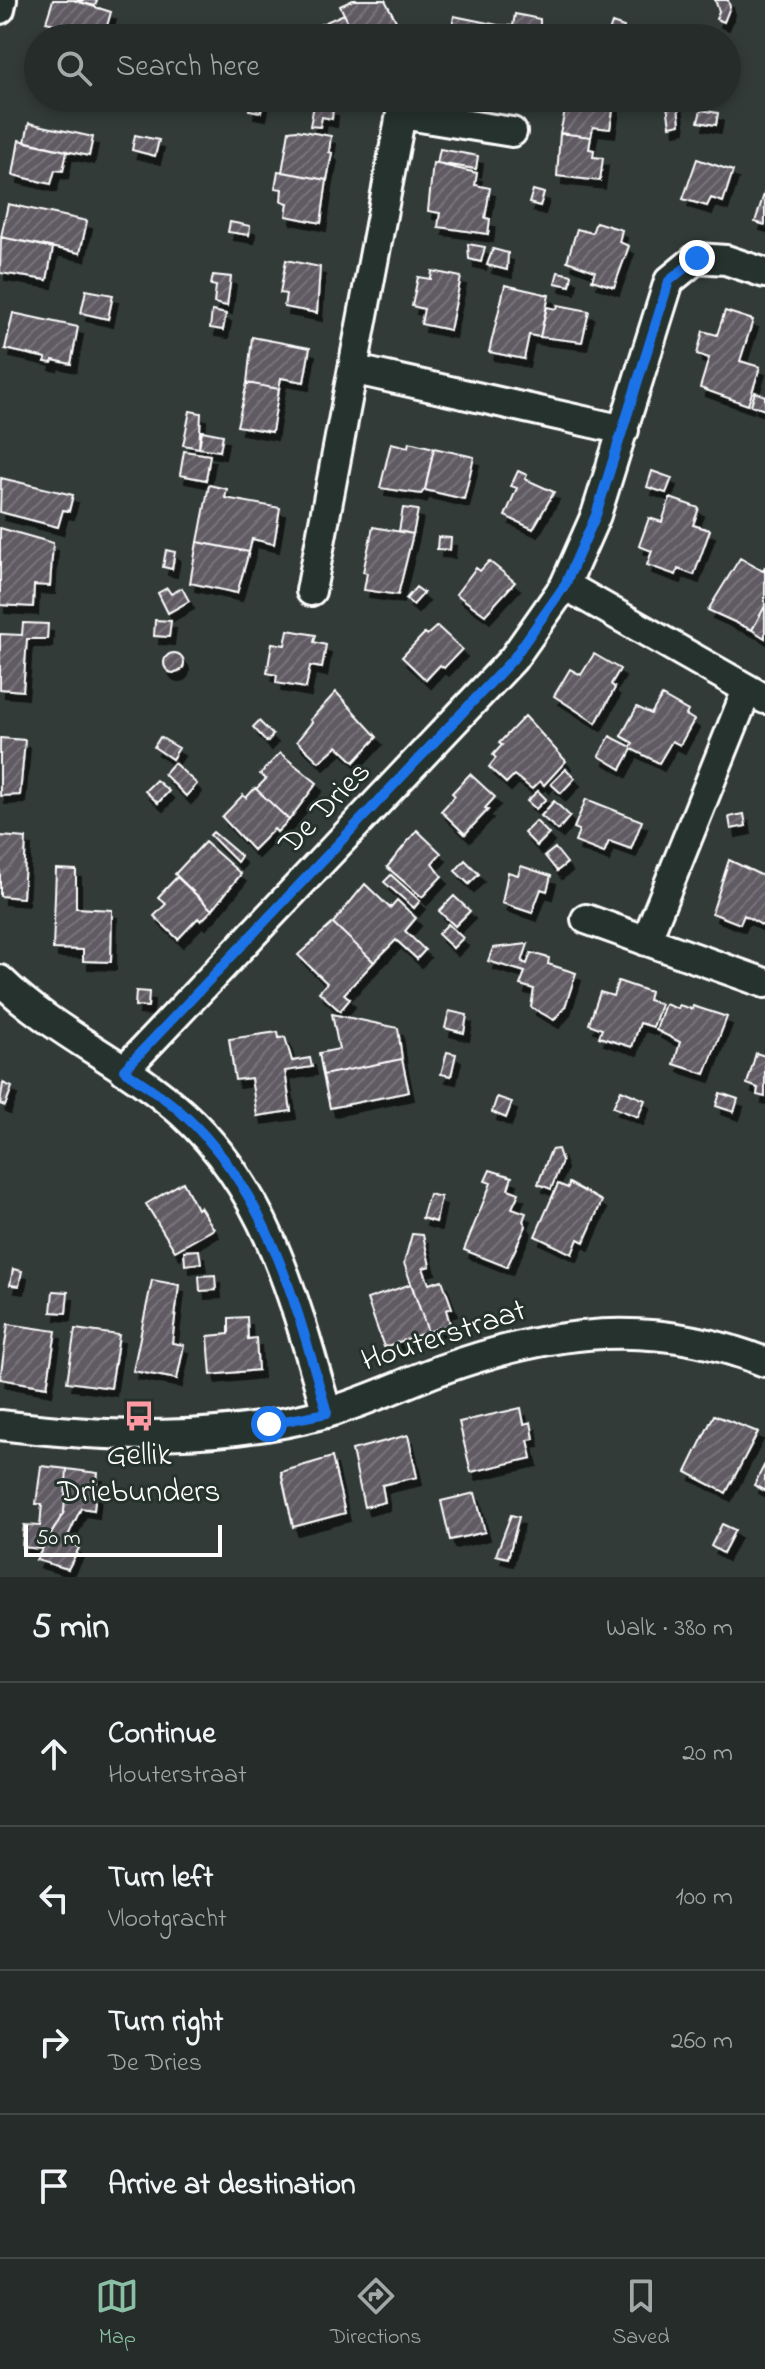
<!DOCTYPE html>
<meta charset="utf-8">
<style>
:root{--surface:#262c2a;--page:#2e3432;--text:#f1f3f6;--muted:#a4a7a8;--line:#424847;--accent:#8abfa5}
body{margin:0;font-family:"Indie Flower",sans-serif;background:var(--page);color:var(--text)}
.scale{position:absolute;left:24px;bottom:20px;width:198px;box-sizing:border-box;padding-left:8px;border:4px solid #fff;border-top:0;font-size:22px;line-height:28px;white-space:nowrap;color:#fff;-webkit-text-stroke:6px #26332d;paint-order:stroke}
.stop{position:absolute;width:24px;height:24px;margin:-18px;border:6px solid #1a73e8;border-radius:50%;background:#fff}
.stop.end{background:#1a73e8;border-color:#fff;box-shadow:0 2px 8px #0008}
.list{margin:0;padding:0;list-style:none}
h2{display:flex;justify-content:space-between;align-items:center;height:104px;margin:0;padding:0 32px;font-size:34px}
h2 small{font-size:26px;font-weight:400;color:var(--muted)}
.list li{display:grid;grid-template-columns:52px 1fr auto;gap:24px;align-items:center;box-sizing:border-box;height:144px;padding:0 32px;border-top:2px solid var(--line)}
.list b{display:block;font-size:30px;white-space:nowrap}
.list p{margin:0;font-size:26px;white-space:nowrap;color:var(--muted)}
.list em{font-size:26px;font-style:normal;color:var(--muted)}
.icon{flex:none;width:44px;height:44px;fill:none;stroke:currentColor;stroke-width:2;stroke-linecap:round;stroke-linejoin:round}
.map{position:relative;flex:none;width:765px;height:1577px;overflow:hidden}
.search{position:absolute;background:var(--surface);box-shadow:0 4px 12px #0003;left:24px;right:24px;top:24px;height:88px;display:flex;align-items:center;gap:20px;box-sizing:border-box;padding:0 28px;border-radius:44px;color:var(--muted);font-size:30px}
.sheet{height:680px;background:var(--surface)}
nav{display:flex;justify-content:space-around;align-items:center;box-sizing:border-box;height:112px;border-top:2px solid var(--line);background:var(--surface);font-size:22px;color:var(--muted)}
nav a{display:grid;justify-items:center;gap:4px}
nav .on{color:var(--accent)}
.map>svg:first-child{display:block}
.building{fill:url(#building-hatch);stroke:#fff;stroke-width:2;filter:url(#shadow)}
.lines{fill:none;stroke-linecap:round;stroke-linejoin:round}
.minor-casing{stroke:#fff;stroke-width:34}
.minor{stroke:#26332d;stroke-width:28}
.route{stroke:#1a73e8;stroke-width:10}
.labels{text-anchor:middle;dominant-baseline:central;stroke-width:6;stroke-linejoin:round;paint-order:stroke}
.street-label{font-size:32px;fill:#fff;stroke:#26332d}
.poi-label{font-size:32px;fill:#fff;stroke:#26332d}
</style>
<div class="map">
<svg width="765" height="1577" viewBox="0 0 765 1577">
<defs>
<pattern id="building-hatch" width="6" height="6" patternUnits="userSpaceOnUse" patternTransform="scale(2)"><rect width="6" height="6" fill="#605a63"/><path d="M-1 1l2-2M0 6l6-6M5 7l2-2" fill="none" stroke="#78737a"/></pattern>
<filter id="shadow"><feDropShadow dx="5" dy="8" stdDeviation="0" flood-color="#0009"/></filter>
</defs>
<rect width="100%" height="100%" fill="#323b38"/>
<filter id="ink" filterUnits="userSpaceOnUse"><feTurbulence type="fractalNoise" baseFrequency=".0125" numOctaves="2"/><feDisplacementMap in="SourceGraphic" scale="16" xChannelSelector="R" yChannelSelector="G"/><feConvolveMatrix kernelMatrix="1 2 1 2 8 2 1 2 1" color-interpolation-filters="sRGB"/></filter>
<g filter="url(#ink)">
<path class="building" d="M53,0h20l38,12 -7,24 -58,-14z
M73,0h24l-2,6z
M353,0h32l20,38h-49l-16,-32z
M715,0h13l2,7 -6,15 -8,-3 3,-8z
M344,14l12,24h-52l-3,-5z
M515,14l25,5v19h-44l2,-13 15,1z
M454,16l44,9 -2,13h-46z
M612,23l12,4 -4,11h-13z
M591,31l13,5 -1,2h-14z
M37,42h1v31l-9,-2z
M251,98h13l-3,14 -12,-2z
M568,98h47l-5,31 -17,-2 -2,10 -31,-4z
M677,98l3,26 -10,2 -4,-27z
M314,105l19,3 -1,11 -10,-2 -2,10 -10,-1z
M701,110l17,3 -2,12 -18,-3z
M29,123l64,14 -4,19 -64,-14z
M297,130l34,6 -2,16 3,1 -5,27 -45,-8 7,-41z
M560,133l31,4 -2,12 5,1 -1,7 10,1 -3,23 -43,-5z
M135,135l24,5 -4,16 -23,-6z
M19,140l48,11 -4,20 -8,-1 -4,14 -38,-9z
M440,149l38,7 -2,13 -39,-6z
M697,159l36,12 -10,31 -12,-4 -4,8 -24,-7z
M433,163l44,10 -2,12 15,3 -5,30 5,1 -2,15 -50,-7 2,-14 -12,-2z
M278,171l49,9 -6,43 -35,-7 2,-13 -7,-2 1,-12 -7,-1z
M533,190l11,3 -4,13 -11,-3z
M765,191v34l-10,-3z
M8,204l79,17 -7,32 -79,-16z
M230,222l20,4 -1,9 -21,-3z
M596,222l26,8 -3,12 10,4 -15,41 -22,-7 3,-9 -28,-10 10,-32 15,4z
M1,237l52,11 -6,32 -47,-7z
M468,244l17,3 -4,15 -12,-3z
M493,249l15,4 -1,17 -20,-5z
M286,260l34,7 -3,46 -33,-6 2,-13 -6,-1z
M432,271l29,6 -11,53 -29,-6 3,-15 -12,-3 6,-29 13,2z
M558,272l14,3 -2,11 -15,-3z
M213,275l18,2 -4,29 -13,-3 2,-17 -5,-1z
M505,285l44,10 -9,42 -11,-2 -5,24 -35,-7z
M86,290l27,5 -5,24 -27,-6z
M558,305l31,6 -7,31 -42,-5 7,-30 10,2z
M212,311l14,3 -3,16 -13,-2z
M725,311l28,9 -13,41 20,6 -12,38 -48,-17 9,-30 -12,-4 6,-23 14,4z
M13,313l65,14 -7,37 -18,-4 -1,3 -7,-1 1,-4 -41,-9z
M252,337l58,11 -6,34 -23,-4 -2,11 -32,-6z
M247,383l32,6 -7,43 -35,-6z
M755,392l10,4v14l-14,-5z
M190,411l11,2 -2,35 -16,-3z
M202,431l21,4 -3,16 -21,-3z
M409,442l25,6 -9,41 -4,5 -41,-6 11,-45 17,4z
M434,448l40,9 -10,42 -39,-9z
M184,451l26,4 -4,25 -26,-5z
M518,471l9,4 -2,4 29,13 -21,37 -28,-13 12,-28 -6,-2z
M652,471l20,7 -6,15 -19,-6z
M1,478l72,17 -4,16 -6,-1 -5,17 -58,-15z
M209,485l18,4 -2,9 55,10 -6,36 -22,-5 -3,13 -51,-10z
M670,498l29,10 -6,17 17,5 -16,45 -16,-6 -2,6 -29,-10 5,-14 -13,-5 10,-28 13,4z
M403,508l15,2 -5,24 -14,-3z
M373,527l40,7 -15,61 -34,-5 3,-17 -4,-1z
M0,528l53,15 -3,43 -16,-1 -1,22 -33,-2z
M438,537l13,1 -1,12 -13,-1z
M197,542l52,10 -12,41 -47,-10z
M166,550l9,2 -3,17 -9,-2z
M740,558l23,13 2,-5v40l-13,24 -44,-20z
M489,561l26,21 -30,33 -29,-21 20,-26 4,3z
M416,587l8,6 -11,12 -7,-6z
M167,588l4,6 11,-6 7,13 -21,12 -10,-20z
M765,606v32l-13,-8z
M155,620l16,1 -2,16 -15,-1z
M23,623l25,1 -1,15h-20l-4,52 -23,-2v-55l22,1z
M437,626l25,23 -18,19 -4,-3 -14,15 -24,-23 23,-24 2,2z
M288,630l28,5 -2,7 12,3 -4,23 -12,-2 -4,22 -30,-5 1,-8 -10,-2 5,-30 13,2z
M164 663a10 10 0 1 1 20 0a10 10 0 1 1-20 0Z
M594,654l26,15 -9,15 4,4 -19,35 -42,-27 16,-27 11,6z
M336,692l41,45 -23,25 -17,-16 -18,16 -22,-21 15,-19 -2,-2z
M662,696l26,15 -2,4 8,5 -14,25 -8,-4 -13,22 -27,-14 -11,20 -22,-13 11,-20 21,11 2,-4 -12,-7 16,-29 14,7z
M525,716l41,45 -22,24 -4,-4 -8,8 -18,-14 -8,8 -17,-16 7,-9 -3,-3 9,-10 -3,-2z
M259,721l14,14 -6,7 -14,-15z
M160,737l19,11 -7,11 -18,-12z
M0,738l25,2 -5,55 -20,1z
M280,753l37,30 -28,37 -33,-31 10,-10 -6,-5z
M174,763l23,21 -11,12 -22,-22z
M566,769l9,9 -14,15 -10,-9z
M470,774l25,23 -10,11 3,2 -23,24 -24,-23 14,-15 -3,-3z
M156,780l13,11 -11,12 -13,-12z
M255,788l34,32 -12,12 -3,-3 -21,21 -31,-33 21,-22 3,3z
M538,791l8,8 -10,10 -9,-8z
M586,799l56,22 -11,28 -22,-8 -5,12 -29,-11 4,-12 -5,-2z
M554,801l16,15 -12,14 -17,-14z
M744,814l2,12 -15,3 -2,-12z
M536,821l13,13 -12,12 -13,-13z
M417,830l24,23 -9,10 10,13 -20,21 -35,-30z
M213,832l28,24 -4,6 -27,-27z
M0,836l26,2 -3,60 -23,-2z
M205,842l36,32 -29,36 -37,-36z
M555,848l12,15 -10,8 -12,-15z
M465,860l14,14 -10,10 -14,-13z
M729,860l36,17v50l-21,-12 -4,9 -28,-11z
M521,866l30,10 -4,15 -6,-2 -9,24 -30,-10 6,-31 10,3z
M56,869l20,1v38l36,2 -1,52 -28,-1v-11l-30,-1z
M391,875l29,26 -6,7 -30,-26z
M177,877l35,33 -11,11 -3,-3 -20,21 -24,-23 12,-12 -8,-7z
M365,884l25,24 7,-8 19,18 -11,13 20,19 -8,9 -21,-19 -22,22 -41,-39z
M454,896l16,15 -15,15 -16,-15z
M333,923l41,39 -30,32 6,5 -10,12 -21,-19 8,-9 -29,-28z
M448,924l15,14 -10,10 -15,-14z
M528,944l-6,18 5,2 4,-11 18,5 -1,6 28,9 -11,34 -11,13 -23,-13 3,-18 -14,-4 5,-13 -37,-11 5,-13z
M618,981l32,11 -2,8 13,4 -8,23 -13,-4 -8,24 -33,-10 3,-8 -13,-5 11,-32 13,4z
M136,991l13,1 -1,15 -13,-1z
M665,1004l13,5 1,-4 13,4 1,-3 34,11 -22,57 -31,-10 6,-22 -24,-12z
M449,1011l18,4 -3,18 -19,-5z
M332,1014l66,14 4,31 -79,16 -4,-22 20,-4z
M278,1032l1,6 6,-1 7,24 18,-3 2,9 -27,4 6,40 -34,5 -6,-38 -16,2 -6,-41z
M447,1052l9,2 -5,22 -10,-2z
M756,1053l9,3v41l-8,-2 1,-7 -11,-4z
M402,1059l7,33 -79,16 -7,-33z
M3,1083l9,4 -7,19 -5,-2z
M621,1090l24,10 -7,17 -25,-10z
M720,1093l18,6 -4,13 -18,-6z
M497,1097l15,5 -6,16 -14,-6z
M558,1149l4,12 -11,28 -13,-5 13,-34z
M490,1170l22,7 -4,12 11,4 -7,15 14,5 -3,8 3,5 -19,41 -43,-17 27,-67 -6,-2z
M183,1182l14,27 3,-2 14,22 -39,22 -29,-47z
M569,1183l33,18 -18,41 -6,-3 -6,15 -37,-18 23,-52 10,4z
M429,1194l12,3 -5,25 -14,-4z
M412,1234l11,1 7,31 -7,2 6,16 13,-4 10,28 -6,2 4,14 -22,8 -24,-69z
M199,1250l2,13 -16,2 -1,-14z
M13,1269l9,2 -3,15 -9,-1z
M215,1275l1,15 -16,1 -1,-15z
M152,1280l27,5 -7,58 12,2 -7,34 -44,-8z
M411,1284l17,48 -44,15 -17,-48z
M53,1291l15,1 -2,21 -15,-1z
M247,1317l1,22 8,-1 2,32 -47,5 -3,-39 21,-2v-16z
M8,1324l48,7 -9,56 -47,-8z
M75,1329l44,6 -8,53 -44,-6z
M521,1408l3,16 7,-2 3,17 -6,1 4,18 -61,14 -12,-50z
M714,1415l44,17 -32,61 -40,-21z
M408,1435l9,42 -35,8 3,17 -21,5 -12,-57z
M332,1457l13,56 -52,14 -12,-55z
M765,1464v27l-11,-6z
M41,1466l26,3 -3,43 -22,37 -20,-2 2,-22 16,1 2,-22h-6z
M67,1469l31,4 -4,37 -13,-2 -15,32 13,8 -11,21 -32,-9 28,-48z
M475,1493l10,39 -35,8 -9,-39z
M511,1515l8,2 -11,41 -12,-3z
M722,1524l13,6 -12,23 -12,-7z"/>
<g class="lines">
<g class="minor-casing">
<path id="minor" d="M0,9l2,-9
M356,370l268,60
M565,585l200,114
M311,591l90,-477 111,18
M586,919l179,64
M646,941l101,-251
M0,980c54,53 127,83 183,134 86,78 113,191 144,299
M124,1070l389,-411 52,-74 31,-70 73,-234 28,-23 29,2 39,13
M0,1425c107,13 220,17 326,-12 39,-11 76,-29 114,-43 111,-40 213,-53 325,-8"/>
</g>
<use href="#minor" class="minor"/>
</g>
</g>
<g class="lines" filter="url(#ink)">
<path class="route" d="M269,1424l58,-11c-31,-108 -58,-221 -144,-299 -18,-17 -40,-30 -59,-44l389,-411 52,-74 31,-70 73,-234 28,-23"/>
</g>
<defs>
<g id="bus-bare" transform="scale(2.4)"><path d="M-5-6H5V4H4V6H2V4H-2V6H-4V4H-5ZM-3.5-4V0h7V-4ZM-3.5 1.2v1.5H-2V1.2ZM2 1.2v1.5H3.5V1.2Z" fill="#ff9aa2" stroke="#26332d" stroke-width="2.5" paint-order="stroke"/></g>
</defs>
<g fill-rule="evenodd">
<use href="#bus-bare" x="139" y="1416"/>
</g>
<g class="labels">
<g class="street-label">
<text transform="translate(326 809) rotate(-46)">De Dries</text>
<text transform="translate(444 1337) rotate(-18)">Houterstraat</text>
</g>
<g class="poi-label">
<text x="139" y="1456">Gellik<tspan x="139" dy="37">Driebunders</tspan></text>
</g>
</g>
</svg>
<div class="scale">50 m</div>
<div class="stop" style="left:269px;top:1424px"></div>
<div class="stop end" style="left:697px;top:258px"></div>
<div class="search"><svg class="icon" aria-label="search" viewBox="0 0 24 24"><circle cx="10" cy="10" r="6"/><path d="M15 15l6 6"/></svg>Search here</div>
</div>
<section class="sheet">
<h2>5 min<small>Walk · 380 m</small></h2>
<ul class="list">
<li><svg class="icon" aria-label="ahead" viewBox="0 0 24 24"><path d="M12 20V5M6 11l6-6 6 6"/></svg><div><b>Continue</b><p>Houterstraat</p></div><em>20 m</em></li>
<li><svg class="icon" aria-label="left" viewBox="0 0 24 24"><path d="M17 20v-9H6M10 6l-5 5 5 5"/></svg><div><b>Turn left</b><p>Vlootgracht</p></div><em>100 m</em></li>
<li><svg class="icon" aria-label="right" viewBox="0 0 24 24"><path d="M7 20v-9h11M14 6l5 5-5 5"/></svg><div><b>Turn right</b><p>De Dries</p></div><em>260 m</em></li>
<li><svg class="icon" aria-label="arrive" viewBox="0 0 24 24"><path d="M6 21V4h12l-3 4 3 4H6"/></svg><div><b>Arrive at destination</b></div></li>
</ul>
</section>
<nav>
<a class="on"><svg class="icon" aria-label="map" viewBox="0 0 24 24"><path d="M3 6l6-2 6 2 6-2v14l-6 2-6-2-6 2zM9 4v14M15 6v14"/></svg>Map</a>
<a><svg class="icon" aria-label="directions" viewBox="0 0 24 24"><path d="M12 3l9 9-9 9-9-9zM9 14v-3h6M13 9l2 2-2 2"/></svg>Directions</a>
<a><svg class="icon" aria-label="saved" viewBox="0 0 24 24"><path d="M7 4h10v16l-5-4-5 4z"/></svg>Saved</a>
</nav>
